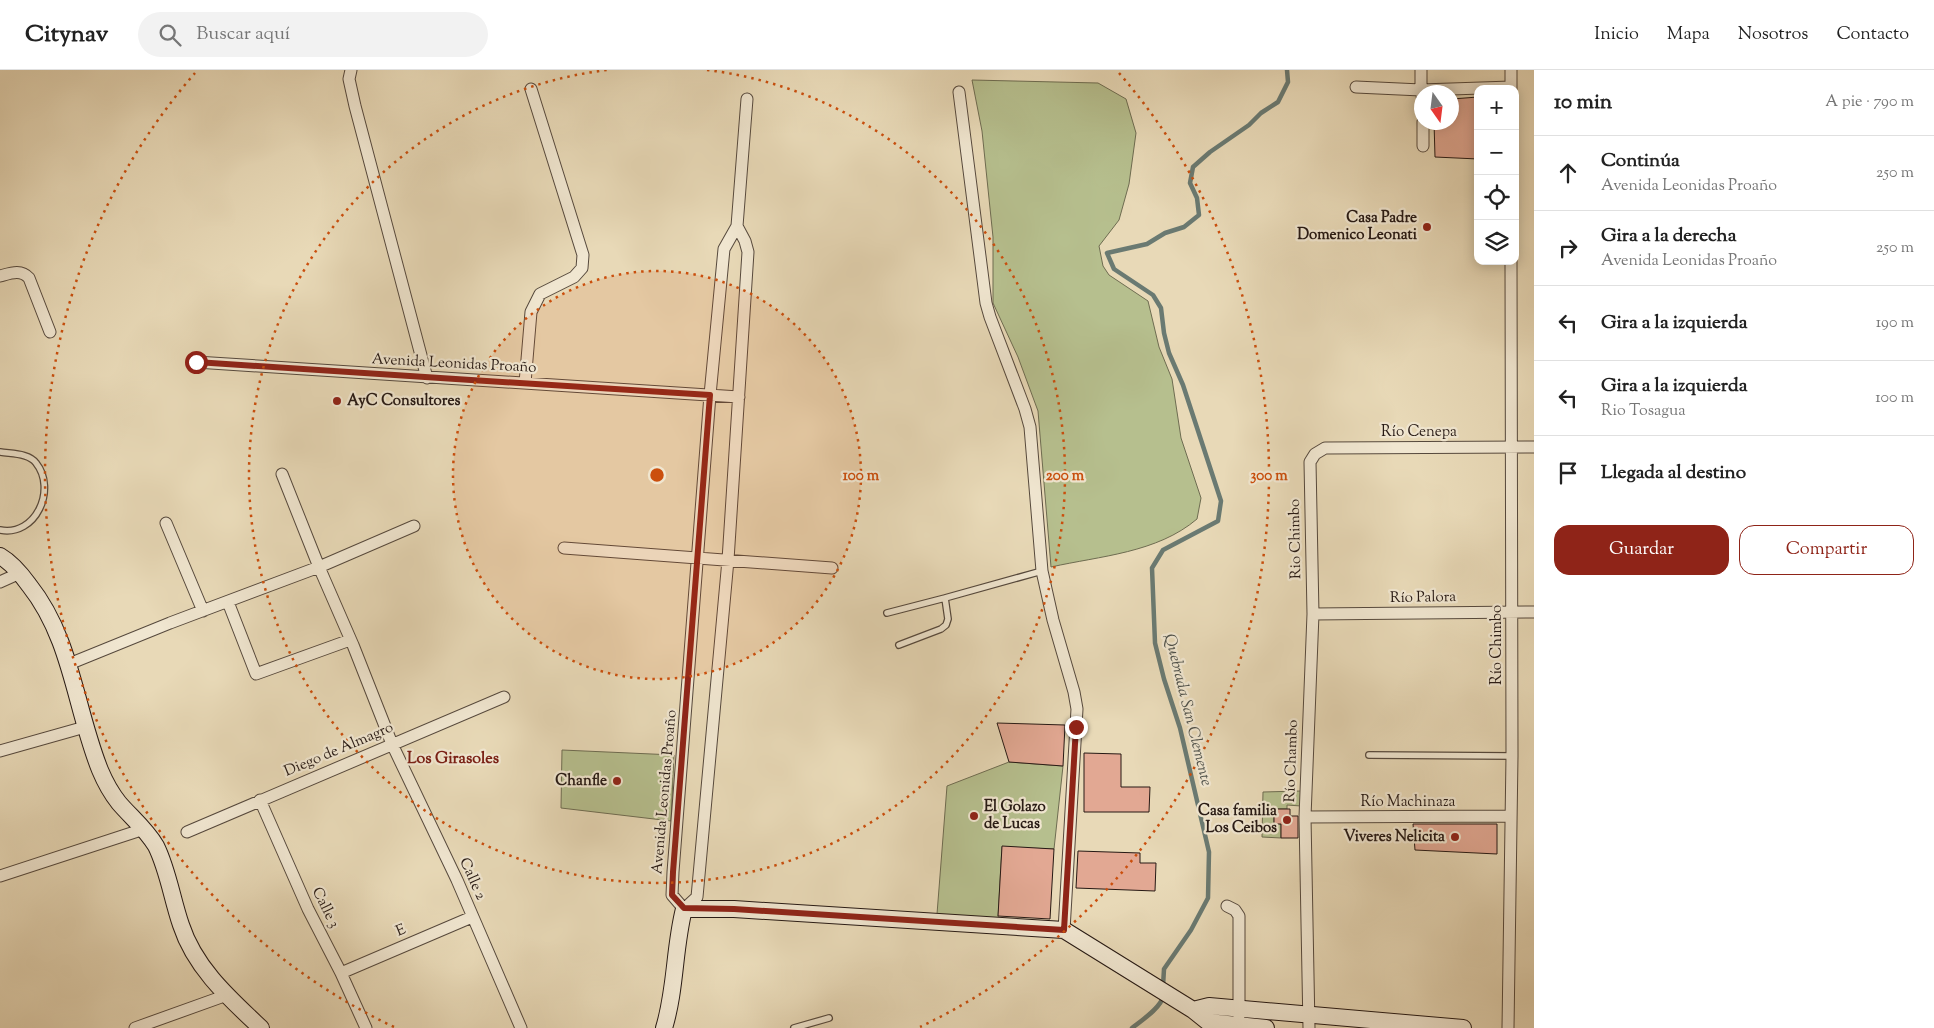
<!DOCTYPE html>
<html lang="es">
<meta charset="utf-8">
<style>
:root{--surface:#fff;--page:#f2f2f2;--text:#222;--muted:#767676;--line:#e0e0e0;--accent:#8f2418}
body{margin:0;font-family:"Sorts Mill Goudy",serif;background:var(--page);color:var(--text)}
.controls{position:absolute;right:15px;top:15px;display:grid;overflow:hidden;border-radius:10px;box-shadow:0 2px 12px #0003}
.controls button{width:45px;height:45px;display:grid;place-items:center;padding:0;border:0;border-bottom:1px solid var(--line);background:var(--surface);color:var(--text);font:25px sans-serif}
.compass{position:absolute;left:1414px;top:15px;width:45px;height:45px;border-radius:50%;background:var(--surface);box-shadow:0 2px 12px #0003;rotate:166deg}
.stop{position:absolute;width:15px;height:15px;margin:-11px;border:4px solid #8f2418;border-radius:50%;background:#fff}
.stop.end{background:#8f2418;border-color:#fff;box-shadow:0 1px 5px #0008}
.list{margin:0;padding:0;list-style:none}
h2{display:flex;justify-content:space-between;align-items:center;height:65px;margin:0;padding:0 20px;font-size:21px}
h2 small{font-size:16px;font-weight:400;color:var(--muted)}
.list li{display:grid;grid-template-columns:32px 1fr auto;gap:15px;align-items:center;box-sizing:border-box;height:75px;padding:0 20px;border-top:1px solid var(--line)}
.list b{display:block;font-size:19px;white-space:nowrap}
.list p{margin:0;font-size:16px;white-space:nowrap;color:var(--muted)}
.list em{font-size:16px;font-style:normal;color:var(--muted)}
.actions{display:flex;gap:10px;padding:15px 20px}
.actions a{flex:1;padding:11px 0;border:1px solid var(--accent);border-radius:15px;text-align:center;font-size:18px;color:var(--accent)}
.actions .main{background:var(--accent);color:#fff}
.icon{flex:none;width:28px;height:28px;fill:none;stroke:currentColor;stroke-width:2;stroke-linecap:round;stroke-linejoin:round}
.map{position:relative;flex:none;width:1534px;height:958px;overflow:hidden}
header{display:flex;align-items:center;gap:30px;box-sizing:border-box;height:70px;padding:0 25px;background:var(--surface);border-bottom:1px solid var(--line)}
header strong{font-size:24px}
nav{display:flex;gap:28px;margin-inline-start:auto;font-size:18px}
.search{width:350px;height:45px;background:var(--page);display:flex;align-items:center;gap:12px;box-sizing:border-box;padding:0 18px;border-radius:28px;color:var(--muted);font-size:19px}
main{display:flex}
aside{flex:1;background:var(--surface)}
.map>svg:first-child{display:block}
.green{fill:#b6bf8e;stroke:#6e6c51}
.lines{fill:none;stroke-linecap:round;stroke-linejoin:round}
.stream{stroke:#6a7a72;stroke-width:4.5}
.building{fill:#e2a893;stroke:#261914}
.service-casing{stroke:#56493d;stroke-width:8}
.minor-casing{stroke:#56493d;stroke-width:13}
.secondary-casing{stroke:#261914;stroke-width:18}
.service{stroke:#f0e6d0;stroke-width:5.5}
.minor{stroke:#f0e6d0;stroke-width:11}
.secondary{stroke:#f0e6d0;stroke-width:16}
.route{stroke:#8f2418;stroke-width:6}
.ring{fill:none;stroke:#cb4f0d;stroke-width:2.5;stroke-dasharray:2.5 5}
.poi-dot{fill:#8f2418;stroke:#f0e6d0;stroke-width:2}
.labels{text-anchor:middle;dominant-baseline:central;stroke-width:4.5;stroke-linejoin:round;paint-order:stroke}
.poi-label{font-size:15px;font-weight:bold;fill:#261914;stroke:#f0e6d0;text-anchor:end}
.street-label{font-size:15px;fill:#261914;stroke:#f0e6d0}
.water-label{font-size:16px;font-style:italic;fill:#4e514b;stroke:#f0e6d0}
.neighbourhood-label{font-size:16px;font-weight:bold;fill:#7a1f14;stroke:#f0e6d0}
.centre{fill:#cb4f0d;stroke:#f0e6d0;stroke-width:2.5}
.ring-label{font-size:15px;text-anchor:middle;font-weight:bold;fill:#cb4f0d;stroke:#f0e6d0;stroke-width:4.5;stroke-linejoin:round;paint-order:stroke}
</style>
<header>
<strong>Citynav</strong>
<div class="search"><svg class="icon" aria-label="search" viewBox="0 0 24 24"><circle cx="10" cy="10" r="6"/><path d="M15 15l6 6"/></svg>Buscar aquí</div>
<nav><a>Inicio</a><a>Mapa</a><a>Nosotros</a><a>Contacto</a></nav>
</header>
<main>
<div class="map">
<svg width="1534" height="958" viewBox="0 0 1534 958">
<rect width="100%" height="100%" fill="#e8d9b7"/>
<filter id="stains"><feTurbulence type="fractalNoise" baseFrequency=".004" numOctaves="4"/><feColorMatrix values="0 0 0 0 .2 0 0 0 0 .09 0 0 0 0 .02 0 0 0 .5 -.17"/></filter>
<radialGradient id="worn" r=".72"><stop offset=".6" stop-color="#630" stop-opacity="0"/><stop offset="1" stop-color="#630" stop-opacity=".3"/></radialGradient>
<path class="green" d="M972,10l126,3 28,16 10,34 -7,51 -10,36 -20,26 4,20 6,9 39,26 11,46 13,32 9,59 20,60 -4,21c-40,34 -97,37 -146,48l-13,-156 -20,-54 -25,-54v-66l-11,-106z
M562,680l112,5 -3,66 -110,-13z
M1009,692l54,4 -9,83 -52,-2 -4,71 -61,-4 10,-128z
M1301,721v15l-14,-1v4h-13v14l7,1v14l-19,-1 1,-45z"/>
<g class="lines">
<path class="stream" d="M1163,916l1,-17 27,-39 17,-32 1,-46 -29,-124 -16,-49 -9,-36 -3,-75 11,-18 55,-29 3,-20 -38,-116 -14,-32 -5,-20 -3,-25 -8,-13 -39,-26 -7,-16 40,-9 18,-11 19,-6 15,-12 -2,-17 -7,-15 3,-16 17,-15 39,-27 12,-12 17,-11 10,-20 -1,-12
M1132,958c9,-7 30,-21 31,-32"/>
</g>
<path class="building" d="M1478,27v62l-43,-2 -1,-35h18v-23z
M997,653l68,2 -2,41 -54,-4z
M1084,683l37,1v33h29l-1,25h-65z
M1274,739h16v7h8v22h-17v-14h-7z
M1413,754h84v30l-82,-4z
M1002,776l52,3 -4,70 -52,-3z
M1078,781l62,2v10h16l-1,28 -79,-3z"/>
<g class="lines">
<g class="service-casing">
<path id="service" d="M0,382c11,2 29,1 36,11 21,26 0,74 -36,67
M887,543l58,-15
M899,575l42,-16 5,-4 2,-6 -3,-21 97,-27
M1369,685l143,1
M794,958l35,-10"/>
</g>
<g class="minor-casing">
<path id="minor" d="M351,0l-2,9 6,27 72,272
M1356,17l65,3v-20
M1511,19v-19
M959,22l27,211 4,14 35,92 5,18 12,144 11,49 21,72 3,17 -13,221
M1422,26l-1,-6 90,-3
M1423,52v24
M737,156l8,15 3,11 -20,308 -31,337 -13,12 -12,-14 1,-23 37,-477 14,-146 13,-23 10,-127
M0,206c11,-3 21,-7 29,2l21,54
M196,292l543,35
M525,313l6,-71 9,-18 34,-17 8,-9 1,-13 -52,-166
M282,404l37,93 34,78 39,99 65,136 64,148
M166,453l37,88
M564,478l268,20
M0,512l20,-9
M228,532l28,72 94,-34
M1313,544l221,-2
M69,594l101,-41 149,-56 95,-41
M0,681l85,-24
M260,730l48,109 33,64 25,55
M1305,747l206,-1
M187,762l317,-135
M0,806l144,-47
M1227,836l8,4 4,6v100
M341,903l131,-56
M135,958l92,-33
M1309,958l-4,-211 8,-203 -3,-152 5,-8 10,-6 209,-1
M1508,958l4,-272 -1,-495"/>
</g>
<g class="secondary-casing">
<path id="secondary" d="M0,486c12,7 21,18 29,29 43,54 46,123 71,185 5,12 11,23 19,33 12,14 27,26 37,43 12,24 16,53 25,79 14,43 48,73 80,103
M1193,940l16,-4 254,22
M664,958c12,-39 10,-80 20,-119h50l330,21 129,80 15,12 58,6"/>
</g>
<use href="#service" class="service"/>
<use href="#minor" class="minor"/>
<use href="#secondary" class="secondary"/>
</g>
<g class="lines">
<path class="route" d="M196,292c171,12 343,22 514,33l-37,477 -1,23 12,13 50,1 330,21 12,-203"/>
</g>
<circle cx="657" cy="405" r="204" fill="#cb4f0d" fill-opacity=".12"/>
<g class="ring">
<circle cx="657" cy="405" r="204"/>
<path d="M707 0A408 408 0 1 1 607 0"/>
<path d="M394 957A612 612 0 0 1 195 3M1119 3A612 612 0 0 1 920 957"/>
</g>
<g class="poi-dot">
<circle cx="1427" cy="157" r="5"/>
<circle cx="337" cy="331" r="5"/>
<circle cx="617" cy="711" r="5"/>
<circle cx="974" cy="746" r="5"/>
<circle cx="1287" cy="750" r="5"/>
<circle cx="1455" cy="767" r="5"/>
</g>
<g class="labels">
<g class="poi-label">
<text x="1417" y="148">Casa Padre<tspan x="1417" dy="17">Domenico Leonati</tspan></text>
<text x="347" y="331" text-anchor="start">AyC Consultores</text>
<text x="607" y="711">Chanfle</text>
<text x="984" y="737" text-anchor="start">El Golazo<tspan x="984" dy="17">de Lucas</tspan></text>
<text x="1277" y="741">Casa familia<tspan x="1277" dy="17">Los Ceibos</tspan></text>
<text x="1445" y="767">Viveres Nelicita</text>
</g>
<g class="street-label">
<text transform="translate(454 294) rotate(3)">Avenida Leonidas Proaño</text>
<text x="1419" y="362">Río Cenepa</text>
<text transform="translate(1296 469) rotate(-91)">Rio Chimbo</text>
<text transform="translate(1423 528) rotate(-1)">Río Palora</text>
<text transform="translate(1497 575) rotate(-90)">Río Chimbo</text>
<text transform="translate(339 680) rotate(-23)">Diego de Almagro</text>
<text transform="translate(1292 691) rotate(-88)">Río Chambo</text>
<text transform="translate(665 722) rotate(-85)">Avenida Leonidas Proaño</text>
<text x="1408" y="732">Río Machinaza</text>
<text transform="translate(472 809) rotate(66)">Calle 2</text>
<text transform="translate(325 838) rotate(64)">Calle 3</text>
<text transform="translate(401 861) rotate(-23)">E</text>
</g>
<g class="water-label">
<text transform="translate(1187 640) rotate(76)">Quebrada San Clemente</text>
</g>
<g class="neighbourhood-label">
<text x="453" y="689">Los Girasoles</text>
</g>
</g>
<circle cx="657" cy="405" r="8" class="centre"/>
<g class="ring-label">
<text x="861" y="410">100 m</text>
<text x="1065" y="410">200 m</text>
<text x="1269" y="410">300 m</text>
</g>
<rect width="100%" height="100%" filter="url(#stains)"/>
<rect width="100%" height="100%" fill="url(#worn)"/>
</svg>
<div class="controls">
<button>+</button>
<button>−</button>
<button><svg class="icon" aria-label="locate" viewBox="0 0 24 24"><circle cx="12" cy="12" r="6"/><path d="M12 2v4M12 18v4M2 12h4M18 12h4"/></svg></button>
<button><svg class="icon" aria-label="layers" viewBox="0 0 24 24"><path d="M12 4l9 5-9 5-9-5zM3 14l9 5 9-5"/></svg></button>
</div>
<svg class="compass" viewBox="-18 -18 36 36"><path d="M0-13l5 13h-10z" fill="#e53935"/><path d="M0 13l5-13h-10z" fill="#767676"/></svg>
<div class="stop" style="left:196px;top:292px"></div>
<div class="stop end" style="left:1076px;top:657px"></div>
</div>
<aside>
<h2>10 min<small>A pie · 790 m</small></h2>
<ul class="list">
<li><svg class="icon" aria-label="ahead" viewBox="0 0 24 24"><path d="M12 20V5M6 11l6-6 6 6"/></svg><div><b>Continúa</b><p>Avenida Leonidas Proaño</p></div><em>250 m</em></li>
<li><svg class="icon" aria-label="right" viewBox="0 0 24 24"><path d="M7 20v-9h11M14 6l5 5-5 5"/></svg><div><b>Gira a la derecha</b><p>Avenida Leonidas Proaño</p></div><em>250 m</em></li>
<li><svg class="icon" aria-label="left" viewBox="0 0 24 24"><path d="M17 20v-9H6M10 6l-5 5 5 5"/></svg><div><b>Gira a la izquierda</b></div><em>190 m</em></li>
<li><svg class="icon" aria-label="left" viewBox="0 0 24 24"><path d="M17 20v-9H6M10 6l-5 5 5 5"/></svg><div><b>Gira a la izquierda</b><p>Rio Tosagua</p></div><em>100 m</em></li>
<li><svg class="icon" aria-label="arrive" viewBox="0 0 24 24"><path d="M6 21V4h12l-3 4 3 4H6"/></svg><div><b>Llegada al destino</b></div></li>
</ul>
<div class="actions"><a class="main">Guardar</a><a>Compartir</a></div>
</aside>
</main>
